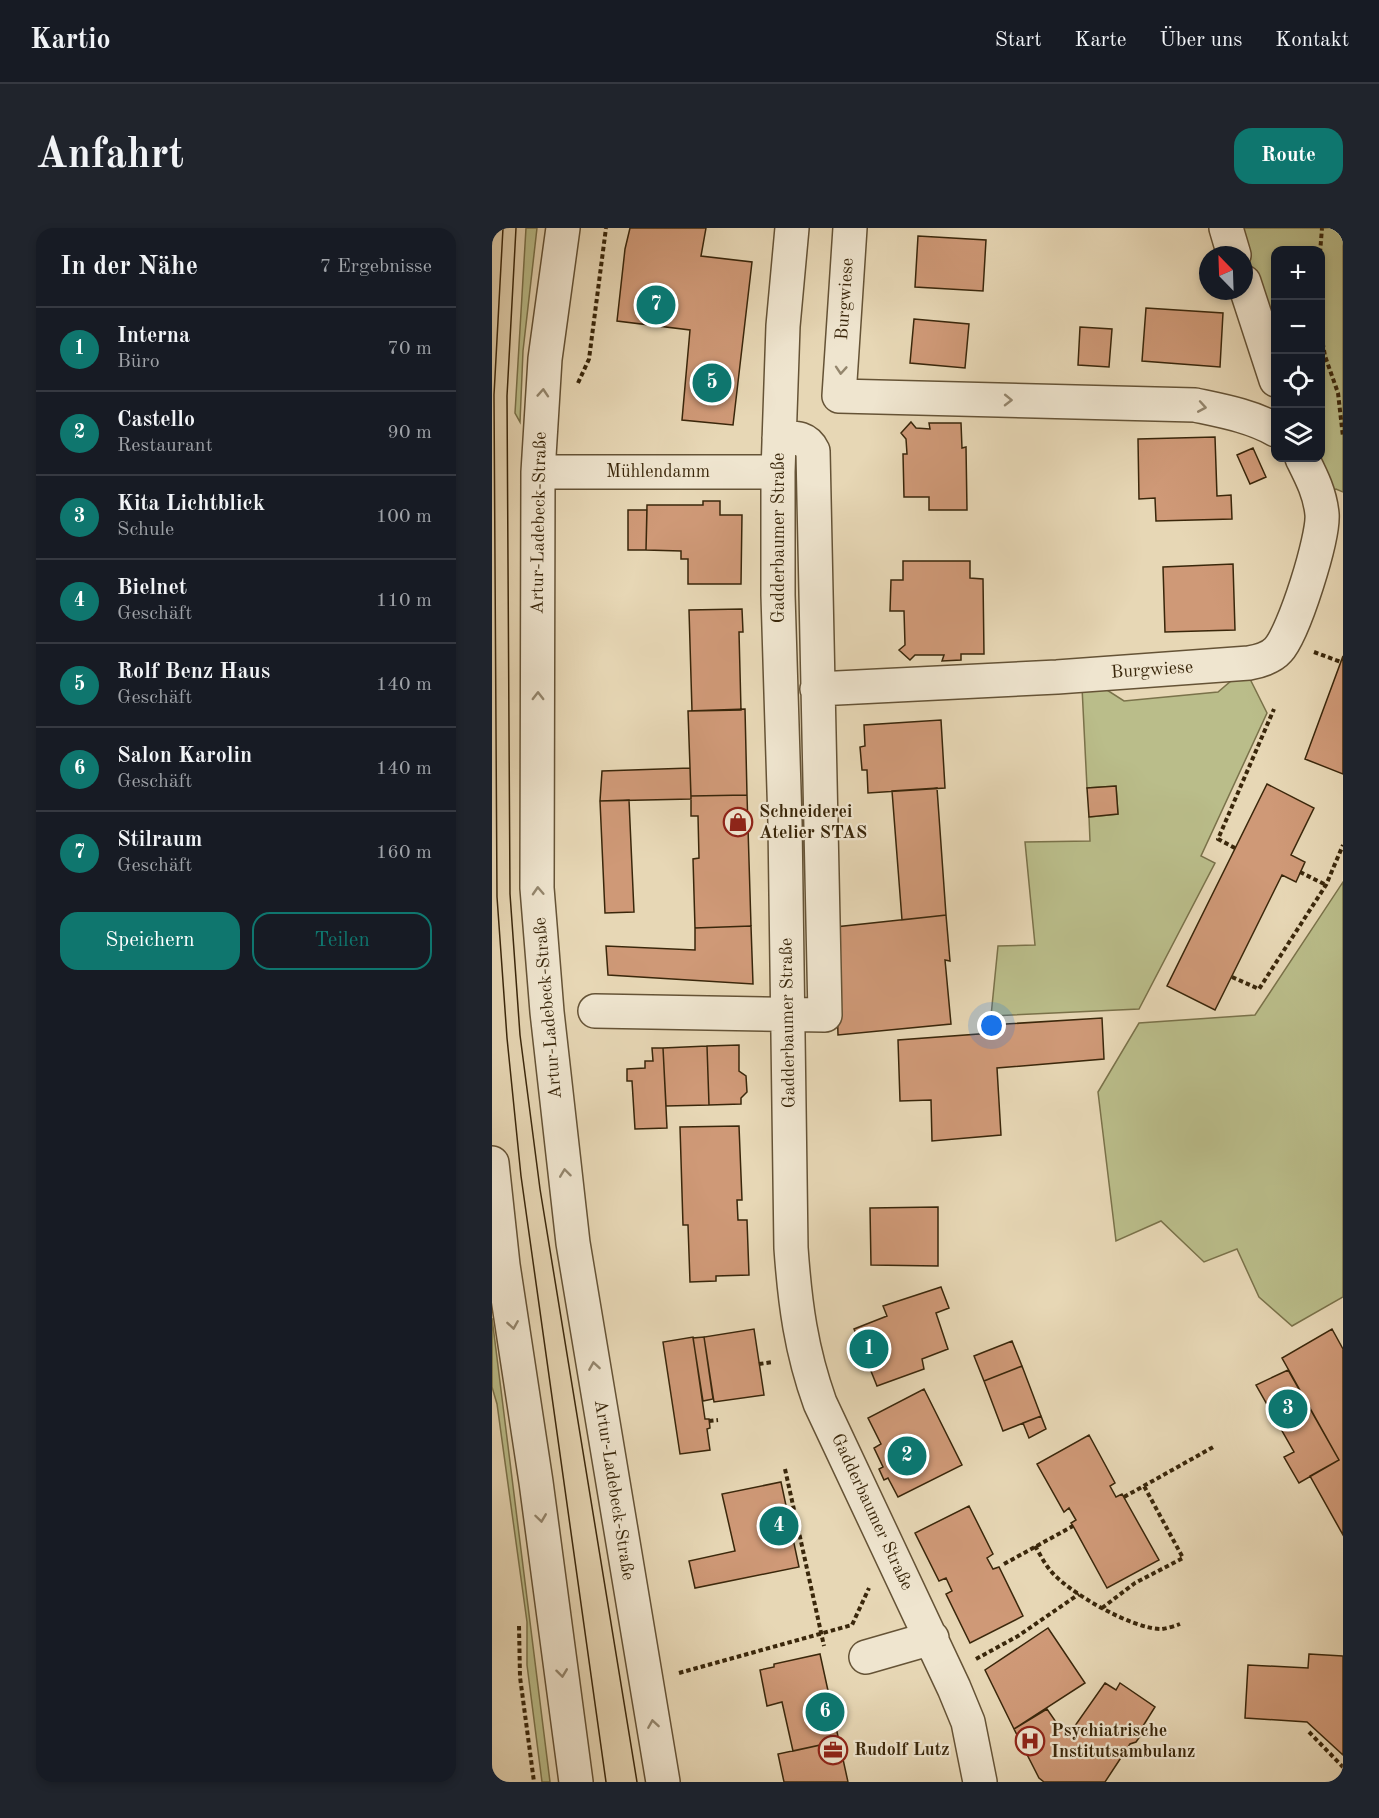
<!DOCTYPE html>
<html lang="de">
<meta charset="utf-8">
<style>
:root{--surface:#171b24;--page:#20242c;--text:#f1f3f6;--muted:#9ea1a6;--line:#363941;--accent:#0f766e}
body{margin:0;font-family:"Old Standard TT",serif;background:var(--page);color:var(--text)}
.controls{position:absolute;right:18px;top:18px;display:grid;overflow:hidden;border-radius:12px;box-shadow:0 3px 9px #0003}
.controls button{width:54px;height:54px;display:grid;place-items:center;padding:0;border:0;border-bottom:2px solid var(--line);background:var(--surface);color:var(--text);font:30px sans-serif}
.compass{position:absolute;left:707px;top:18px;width:54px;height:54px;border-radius:50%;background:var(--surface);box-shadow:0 3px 9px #0003;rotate:337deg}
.you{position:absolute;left:500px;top:798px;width:21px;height:21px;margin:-15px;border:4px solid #fff;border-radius:50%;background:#1a73e8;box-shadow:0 0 0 9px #1a73e833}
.badge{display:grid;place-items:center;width:39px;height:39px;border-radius:50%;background:var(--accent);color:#fff;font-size:20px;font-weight:700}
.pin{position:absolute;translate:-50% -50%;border:3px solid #fff;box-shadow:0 2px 6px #0006}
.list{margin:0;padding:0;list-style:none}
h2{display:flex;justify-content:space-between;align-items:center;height:78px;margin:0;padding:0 24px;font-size:26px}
h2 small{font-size:20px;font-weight:400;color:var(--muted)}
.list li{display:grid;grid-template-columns:39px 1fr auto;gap:18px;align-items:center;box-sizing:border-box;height:84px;padding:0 24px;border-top:2px solid var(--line)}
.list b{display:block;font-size:22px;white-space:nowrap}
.list p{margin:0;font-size:20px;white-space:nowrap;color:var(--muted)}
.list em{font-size:20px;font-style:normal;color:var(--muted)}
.actions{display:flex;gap:12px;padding:18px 24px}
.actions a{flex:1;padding:14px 0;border:2px solid var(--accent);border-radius:18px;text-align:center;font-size:21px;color:var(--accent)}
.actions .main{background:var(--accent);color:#fff}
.icon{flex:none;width:33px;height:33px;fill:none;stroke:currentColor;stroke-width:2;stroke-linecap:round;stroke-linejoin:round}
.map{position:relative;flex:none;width:851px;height:1554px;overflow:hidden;border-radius:18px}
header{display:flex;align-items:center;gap:36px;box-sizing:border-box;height:84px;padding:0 30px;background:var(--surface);border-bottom:2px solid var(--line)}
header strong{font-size:28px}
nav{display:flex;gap:33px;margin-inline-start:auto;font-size:21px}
.intro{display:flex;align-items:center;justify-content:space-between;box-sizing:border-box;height:144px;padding:0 36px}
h1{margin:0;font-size:42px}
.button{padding:15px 27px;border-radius:18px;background:var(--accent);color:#fff;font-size:21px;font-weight:700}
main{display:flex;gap:36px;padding:0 36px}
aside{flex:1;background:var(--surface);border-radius:18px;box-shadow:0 3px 9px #0003}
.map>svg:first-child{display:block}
.green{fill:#babd8a;stroke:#7a724a;stroke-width:1.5}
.building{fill:#cf9977;stroke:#3a270b;stroke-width:1.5}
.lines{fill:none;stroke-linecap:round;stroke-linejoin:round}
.minor-casing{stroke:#655336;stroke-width:36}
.path{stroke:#3a270b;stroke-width:4;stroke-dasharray:4.5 3;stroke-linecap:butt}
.minor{stroke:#efe5cf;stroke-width:33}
.tram{stroke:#3a270b;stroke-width:1.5}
.oneway{stroke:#94866d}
.labels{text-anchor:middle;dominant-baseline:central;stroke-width:4.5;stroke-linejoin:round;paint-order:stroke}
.street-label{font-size:18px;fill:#3a270b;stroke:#efe5cf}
.poi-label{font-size:18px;font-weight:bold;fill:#3a270b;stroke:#efe5cf;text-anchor:start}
</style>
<header>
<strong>Kartio</strong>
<nav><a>Start</a><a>Karte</a><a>Über uns</a><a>Kontakt</a></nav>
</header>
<div class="intro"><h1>Anfahrt</h1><a class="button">Route</a></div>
<main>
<aside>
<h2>In der Nähe<small>7 Ergebnisse</small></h2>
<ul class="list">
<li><span class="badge">1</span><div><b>Interna</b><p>Büro</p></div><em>70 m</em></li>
<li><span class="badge">2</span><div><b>Castello</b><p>Restaurant</p></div><em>90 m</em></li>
<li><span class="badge">3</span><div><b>Kita Lichtblick</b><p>Schule</p></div><em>100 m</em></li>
<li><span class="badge">4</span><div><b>Bielnet</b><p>Geschäft</p></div><em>110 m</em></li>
<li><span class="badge">5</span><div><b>Rolf Benz Haus</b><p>Geschäft</p></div><em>140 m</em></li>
<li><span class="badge">6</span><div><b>Salon Karolin</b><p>Geschäft</p></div><em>140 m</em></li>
<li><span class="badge">7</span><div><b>Stilraum</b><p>Geschäft</p></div><em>160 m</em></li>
</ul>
<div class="actions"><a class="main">Speichern</a><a>Teilen</a></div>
</aside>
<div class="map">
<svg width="851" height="1554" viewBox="0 0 851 1554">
<rect width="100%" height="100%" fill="#e7d7b5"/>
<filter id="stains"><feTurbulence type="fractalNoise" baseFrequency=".00333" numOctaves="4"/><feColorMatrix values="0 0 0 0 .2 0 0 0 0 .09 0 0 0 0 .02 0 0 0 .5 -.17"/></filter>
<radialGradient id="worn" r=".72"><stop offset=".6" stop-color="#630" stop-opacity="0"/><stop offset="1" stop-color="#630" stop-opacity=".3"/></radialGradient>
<path class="green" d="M34,0h11l-14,123 -3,71 -5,-9z
M741,0h110v264l-7,-3 -7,2 -14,-33h5v-208h-44l-1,92 -31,-80z
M746,447h10l19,38 -66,143 14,7 -76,146 -148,7 7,-70 37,-1 -10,-103 65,-1 -1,-24 29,-3 -2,-28 -29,2 -5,-101 25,3 17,11 94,-9z
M851,654v415l-51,29 -33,-29 -22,-48 -33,13 -43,-41 -45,20 -18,-149 41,-69 116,-8z
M0,1090l58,464h-8l-15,-117v-43l-30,-218 -5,-17z"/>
<path class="building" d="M138,0h76l-5,28 51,6 -19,163 -51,-5 8,-90 -73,-9 8,-72z
M426,8l68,4 -3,51 -68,-4z
M654,80l77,5 -3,54 -78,-6z
M422,91l55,5 -4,44 -55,-5z
M588,99l32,2 -3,38 -31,-2z
M419,194l5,6 14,1 -1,-6h32l1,25 4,-1 1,63h-38v-13h-25l-1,-43h4l-1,-15 -5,-6z
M723,209l2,59 14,-1 1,24 -76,2 -1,-23 -16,1 -1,-60z
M761,220l13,29 -16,7 -13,-29z
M211,273h17v14h22l-1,69h-53v-25h-7v-8l-35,-1 1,-45h56z
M136,282h19l-1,40h-18z
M411,333h67v17l13,1 1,75h-23v6l-19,1 2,-6h-29l-5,5 -11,-10 6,-5 -1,-34h-14l1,-31h12z
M741,336l2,66 -70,2 -2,-65z
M250,381l1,23h-4l2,78 -49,1 -3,-101z
M851,428v118l-38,-15z
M253,481l2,86 -56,1 -3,-85z
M449,492l4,68 -77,5 -1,-23h-5l-2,-23 5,-1 -1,-21z
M198,540l1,31 -91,2 2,-30z
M775,556l47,24 -23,47 14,7 -9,20 -14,-7 -67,135 -48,-24z
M624,558l2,28 -29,3 -2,-29z
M445,560l9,127 -44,5 -10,-129z
M255,567l4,131 -56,2 -2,-69 6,-1 -1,-42h-7v-20z
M137,572l5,112 -29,1 -5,-112z
M454,687l4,46 -5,-1 6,64 -113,11 -3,-108z
M259,698l2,58 -145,-9 -2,-29 89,4v-22z
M610,790l2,41 -107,9 4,67 -69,6 -1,-41 -31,1 -2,-61 94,-7 -2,-8z
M247,817v26l7,5 1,16 -6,6v6l-32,1 -2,-59z
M215,818l2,59 -43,1 -3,-58z
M160,820h11l4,80 -32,1 -3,-48h-5v-12l18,-1v-7h8z
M247,898l3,74h-5l1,20h9l2,55 -33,1v5l-26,1 -2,-57h-5l-3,-98z
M446,979v59l-67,-1 -1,-57z
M449,1059l8,21 -13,5 12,36 -26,10 2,10 -47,17 -23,-57 33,-13 -4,-10z
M262,1101l10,66 -50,7 -10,-65z
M840,1101l11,20v186l-33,-59 29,-16 -57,-102z
M201,1109l12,82h4l1,9 -3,1 3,21 -30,4 -17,-112z
M212,1109l9,62 -10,2 -10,-63z
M520,1113l10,25 -38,15 -10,-25z
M530,1138l19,50 -38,15 -19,-50z
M796,1142l51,90 -40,23 -15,-26 10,-5 -38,-67z
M432,1161l38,76 -64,32 -10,-19 -4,2 -5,-11 4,-2 -9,-19 7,-4 -13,-26z
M549,1188l5,13 -17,9 -6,-15z
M597,1207l26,48 -5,3 6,11 6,-3 37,66 -52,28 -34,-62 -2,-3 5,-3 -7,-12 -5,4 -27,-48z
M289,1254l18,85 -104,21 -6,-27 46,-10 -13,-57z
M477,1278l24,48 -6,4 6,11 6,-2 24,49 -53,27 -24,-49 6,-3 -6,-13 -7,3 -24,-48z
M556,1400l37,55 -71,46 -29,-59z
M328,1426l19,87 -46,10 -11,-49 -15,4 -7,-36 14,-3v-3z
M817,1426l34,2v99l-36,-33 -62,-4 3,-53 60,3z
M613,1455l11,7 4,-7 35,24 -12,19v6l-7,10 -6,2 -25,38h-61l-5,-4 -25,-49 33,-20 11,16 12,8z
M347,1513l9,41h-64l-6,-28z"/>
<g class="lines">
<g class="minor-casing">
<path id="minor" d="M71,0l-18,131 -7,113 -1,416 10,124 26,231 90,539
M300,0l-9,98 -5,146v123l7,228 6,425c4,56 10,102 29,155l134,285 14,34 12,60
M358,0l-11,168 356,9c28,6 56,11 81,25
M734,0l8,27
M752,54l32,98
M46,244h240
M325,461l240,-12 192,-14c11,-2 22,-5 29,-13 16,-17 46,-113 44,-136 -2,-21 -11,-38 -20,-56
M103,783l230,4 -12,-564c-7,-15 -19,-13 -34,-13
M0,935l11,102 33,217 40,300
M374,1429l66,-19"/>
</g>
<path class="path" d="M828,25l2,-25
M828,100l5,28 13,37 5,44
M86,155l11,-24 17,-131
M822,424l27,10
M743,620l-17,-9 56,-130
M808,644l26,13
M740,749l27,12 67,-104 17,-40
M267,1136l14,-2
M217,1193l9,-1
M293,1241l39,177
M632,1269l91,-51
M543,1318c5,8 9,17 15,24 17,22 84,60 112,59 6,-1 13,-3 18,-5
M512,1336l69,-38
M610,1380l33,-25 48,-25 -39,-72
M27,1398l1,51 14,105
M484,1431l42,-23 61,-42
M187,1445l173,-48 17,-37
M817,1504l34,35"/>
<use href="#minor" class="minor"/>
<path class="tram" d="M11,0l-9,167 3,502 10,141 14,138 85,606
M24,0l-9,168 3,498 10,141 20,154 97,593"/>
</g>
<defs><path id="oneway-chevron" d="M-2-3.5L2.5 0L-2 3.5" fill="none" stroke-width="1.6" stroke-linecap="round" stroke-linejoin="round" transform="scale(1.5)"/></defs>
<g class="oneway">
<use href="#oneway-chevron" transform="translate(349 142) rotate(94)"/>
<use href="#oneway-chevron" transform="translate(51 165) rotate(-86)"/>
<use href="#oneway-chevron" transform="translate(516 172) rotate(1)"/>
<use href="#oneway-chevron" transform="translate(710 179) rotate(10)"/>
<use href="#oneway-chevron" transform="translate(46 468) rotate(-90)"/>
<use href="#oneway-chevron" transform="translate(46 663) rotate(-93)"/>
<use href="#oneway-chevron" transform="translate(73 945) rotate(-97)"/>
<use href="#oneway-chevron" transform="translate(21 1097) rotate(81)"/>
<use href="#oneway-chevron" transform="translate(102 1138) rotate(-99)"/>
<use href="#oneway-chevron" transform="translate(49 1290) rotate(82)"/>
<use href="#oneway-chevron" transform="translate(70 1445) rotate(83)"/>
<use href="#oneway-chevron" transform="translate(161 1496) rotate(-99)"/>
</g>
<defs>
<g id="shop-ring" transform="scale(1.5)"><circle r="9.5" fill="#efe5cf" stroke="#8f2418" stroke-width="1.5"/><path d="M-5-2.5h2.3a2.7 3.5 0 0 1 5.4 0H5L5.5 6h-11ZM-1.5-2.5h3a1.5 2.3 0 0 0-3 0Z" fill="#8f2418"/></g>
<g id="hospital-ring" transform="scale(1.5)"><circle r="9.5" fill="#efe5cf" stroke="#8f2418" stroke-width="1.5"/><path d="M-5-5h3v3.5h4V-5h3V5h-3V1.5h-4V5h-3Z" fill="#8f2418"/></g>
<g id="office-ring" transform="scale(1.5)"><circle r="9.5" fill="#efe5cf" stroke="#8f2418" stroke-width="1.5"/><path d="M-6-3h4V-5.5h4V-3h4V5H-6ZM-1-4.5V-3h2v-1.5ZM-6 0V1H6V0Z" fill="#8f2418"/></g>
</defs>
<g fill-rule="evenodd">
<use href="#shop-ring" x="246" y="594"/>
<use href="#hospital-ring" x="538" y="1513"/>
<use href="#office-ring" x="341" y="1522"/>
</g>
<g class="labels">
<g class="street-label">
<text transform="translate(353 71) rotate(-86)">Burgwiese</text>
<text x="166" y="244">Mühlendamm</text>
<text transform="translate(47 295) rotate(-89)">Artur-Ladebeck-Straße</text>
<text transform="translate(287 310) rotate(-90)">Gadderbaumer Straße</text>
<text transform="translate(660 442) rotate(-4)">Burgwiese</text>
<text transform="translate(56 780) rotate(-95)">Artur-Ladebeck-Straße</text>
<text transform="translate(296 795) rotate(-91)">Gadderbaumer Straße</text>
<text transform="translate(122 1262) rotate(81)">Artur-Ladebeck-Straße</text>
<text transform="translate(380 1284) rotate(65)">Gadderbaumer Straße</text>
</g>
<g class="poi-label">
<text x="267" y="584">Schneiderei<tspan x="267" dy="21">Atelier STAS</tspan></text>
<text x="559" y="1503">Psychiatrische<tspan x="559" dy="21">Institutsambulanz</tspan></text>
<text x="362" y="1522">Rudolf Lutz</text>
</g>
</g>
<rect width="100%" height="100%" filter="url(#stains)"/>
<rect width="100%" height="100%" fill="url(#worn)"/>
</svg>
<div class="controls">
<button>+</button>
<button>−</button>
<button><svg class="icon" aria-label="locate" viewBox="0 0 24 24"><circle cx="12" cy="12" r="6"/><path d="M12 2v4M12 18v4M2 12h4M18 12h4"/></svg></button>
<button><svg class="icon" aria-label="layers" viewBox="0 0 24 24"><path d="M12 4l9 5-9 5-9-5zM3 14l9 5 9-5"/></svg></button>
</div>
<svg class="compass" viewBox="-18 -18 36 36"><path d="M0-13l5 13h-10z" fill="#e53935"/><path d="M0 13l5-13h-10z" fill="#9ea1a6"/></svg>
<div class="you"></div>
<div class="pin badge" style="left:377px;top:1121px">1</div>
<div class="pin badge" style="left:415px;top:1228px">2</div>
<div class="pin badge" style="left:796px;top:1181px">3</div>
<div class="pin badge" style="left:287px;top:1298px">4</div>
<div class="pin badge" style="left:220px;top:155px">5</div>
<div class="pin badge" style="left:333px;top:1484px">6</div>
<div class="pin badge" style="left:164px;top:77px">7</div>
</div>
</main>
